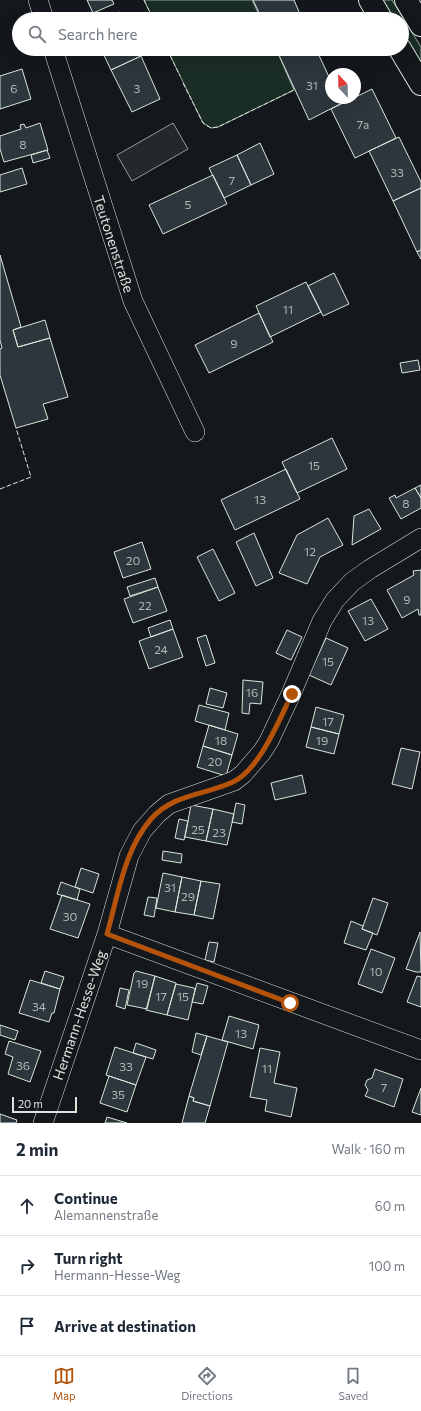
<!DOCTYPE html>
<meta charset="utf-8">
<style>
:root{--surface:#fff;--page:#f6f6f7;--text:#1f2937;--muted:#747a83;--line:#e0e1e3;--accent:#b45309}
body{margin:0;font-family:Commissioner,sans-serif;background:var(--page);color:var(--text)}
.compass{position:absolute;left:325px;top:68px;width:36px;height:36px;border-radius:50%;background:var(--surface);box-shadow:0 4px 16px #0002;rotate:338deg}
.scale{position:absolute;left:12px;bottom:10px;width:65px;box-sizing:border-box;padding-left:4px;border:2px solid #d8e6dc;border-top:0;font-size:11px;line-height:14px;white-space:nowrap;color:#d8e6dc;-webkit-text-stroke:3px #14181c;paint-order:stroke}
.stop{position:absolute;width:12px;height:12px;margin:-9px;border:3px solid #b45309;border-radius:50%;background:#fff}
.stop.end{background:#b45309;border-color:#fff;box-shadow:0 1px 4px #0008}
.list{margin:0;padding:0;list-style:none}
h2{display:flex;justify-content:space-between;align-items:center;height:52px;margin:0;padding:0 16px;font-size:17px}
h2 small{font-size:13px;font-weight:400;color:var(--muted)}
.list li{display:grid;grid-template-columns:26px 1fr auto;gap:12px;align-items:center;box-sizing:border-box;height:60px;padding:0 16px;border-top:1px solid var(--line)}
.list b{display:block;font-size:15px;white-space:nowrap}
.list p{margin:0;font-size:13px;white-space:nowrap;color:var(--muted)}
.list em{font-size:13px;font-style:normal;color:var(--muted)}
.icon{flex:none;width:22px;height:22px;fill:none;stroke:currentColor;stroke-width:2;stroke-linecap:round;stroke-linejoin:round}
.map{position:relative;flex:none;width:421px;height:1123px;overflow:hidden}
.search{position:absolute;background:var(--surface);box-shadow:0 4px 16px #0002;left:12px;right:12px;top:12px;height:44px;display:flex;align-items:center;gap:10px;box-sizing:border-box;padding:0 14px;border-radius:22px;color:var(--muted);font-size:15px}
.sheet{height:232px;background:var(--surface)}
nav{display:flex;justify-content:space-around;align-items:center;box-sizing:border-box;height:56px;border-top:1px solid var(--line);background:var(--surface);font-size:11px;color:var(--muted)}
nav a{display:grid;justify-items:center;gap:2px}
nav .on{color:var(--accent)}
.map>svg:first-child{display:block}
.green{fill:#1a2d24;stroke:#939e99}
.parking{fill:#24282b;stroke:#939e99}
.building{fill:#2c363c;stroke:#d8e6dc}
.lines{fill:none;stroke-linecap:round;stroke-linejoin:round}
.minor-casing{stroke:#d8e6dc;stroke-width:20}
.secondary-casing{stroke:#d8e6dc;stroke-width:24}
.minor{stroke:#14181c;stroke-width:19}
.secondary{stroke:#14181c;stroke-width:22}
.fence{stroke:#d8e6dc;stroke-width:1;stroke-dasharray:5 2;stroke-linecap:butt}
.route{stroke:#b45309;stroke-width:5}
.labels{text-anchor:middle;dominant-baseline:central;stroke-width:3;stroke-linejoin:round;paint-order:stroke}
.number-label{font-size:12px;fill:#adbab4}
.street-label{font-size:14px;fill:#d8e6dc;stroke:#14181c}
</style>
<div class="map">
<svg width="421" height="1123" viewBox="0 0 421 1123">
<rect width="100%" height="100%" fill="#14181c"/>
<path class="green" d="M144,0h108l9,19h-108z
M378,0h14l29,47v16l-19,-24v-20h-12z
M167,49h109l18,41 -76,37 -7,1 -8,-5z"/>
<path class="parking" d="M173,123l15,26 -56,32 -15,-26z"/>
<path class="building" d="M87,0h25l2,4 -21,9z
M253,0h41l8,19h-40z
M120,12l4,7h-19z
M101,49h37l3,7 -30,14z
M276,49h10l-8,4z
M286,49h30l15,32v17h8l3,5 -33,17 -31,-67z
M141,56l19,43 -28,13 -21,-42z
M22,69l9,30 -31,10v-33z
M372,89l24,49 -41,20 -24,-49z
M40,123l8,27 -44,12 -4,-13v-13l21,-7 -1,-4 4,-1 2,4z
M399,137l22,45v6l-28,13 -24,-50z
M260,143l14,31 -23,11 -14,-30z
M47,150l3,8 -17,5 -2,-8z
M237,155l14,30 -27,13 -15,-30z
M22,168l5,16 -27,8v-17z
M213,175l14,29 -64,30 -14,-29z
M421,188v62l-4,2 -24,-51z
M421,250v9l-4,-7z
M0,255l21,72 -8,3 5,17 32,-9 18,59 -25,7 5,15 -32,9 -16,-53v-26l2,-1 -2,-8z
M334,273l15,31 -26,12 -15,-30z
M306,282l15,30 -51,25 -14,-31z
M259,313l14,29 -64,31 -14,-28z
M45,320l5,18 -32,9 -5,-17z
M418,360l2,10 -18,3 -2,-10z
M332,438l15,31 -50,24 -15,-31z
M286,469l14,30 -65,31 -14,-30z
M421,485v13l-6,-10z
M415,488l6,10v10l-20,11 -12,-21 6,-3 1,3z
M369,509l12,20 -29,16 2,-29z
M328,518l15,27 -23,12 -13,27 -28,-11 18,-38z
M254,533l19,45 -17,8 -20,-44z
M142,542l9,27 -28,9 -9,-26z
M213,549l22,44 -16,8 -22,-44z
M421,570v45h-2l-1,-6 -16,9 -15,-28 27,-15 -1,-4z
M155,578l3,9 -28,9 -3,-9z
M158,587l9,24 -34,12 -9,-24z
M371,599l17,30 -23,12 -17,-30z
M170,620l3,9 -22,8 -3,-9z
M173,629l10,28 -34,12 -10,-28z
M287,630l15,7 -11,23 -15,-7z
M206,635l9,28 -9,3 -9,-28z
M326,638l22,10 -17,37 -22,-10z
M243,680l20,2 -2,22 -11,-1 -1,11 -7,-1z
M210,688l17,5 -4,15 -17,-4z
M199,705l30,8 -4,17 -30,-9z
M316,707l28,8 -5,19 -28,-7z
M209,725l29,9 -6,21 -29,-9z
M311,727l28,7 -5,20 -28,-7z
M203,746l29,9 -6,21 -29,-9z
M401,748l19,4 -8,37 -20,-5z
M302,775l4,18 -31,7 -4,-17z
M236,803l9,2 -3,19 -10,-2z
M191,805l22,4 -7,32 -21,-4z
M213,809l21,5 -7,31 -21,-4z
M179,819l9,2 -4,19 -9,-2z
M163,851l19,3 -1,9 -19,-3z
M81,868l18,6 -6,19 -18,-6z
M163,873l19,4 -7,35 -19,-4z
M182,877l19,4 -7,34 -19,-3z
M201,881l19,3 -7,35 -19,-4z
M61,882l19,7 -3,11 -20,-6z
M62,895l28,9 -12,34 -28,-9z
M148,897l9,1 -3,19 -10,-2z
M373,898l15,5 -11,32 -15,-6z
M351,921l12,5 -1,3 11,4 -7,17 -22,-7z
M420,932l1,40h-5l-10,-3z
M209,942l9,1 -4,19 -9,-2z
M371,949l24,9 -13,35 -24,-9z
M45,971l19,6 -4,12 -19,-6z
M136,971l19,5 -8,33 -20,-4 7,-32z
M155,976l21,7 -9,32 -21,-5z
M417,976l4,1v30l-14,-5z
M30,980l30,9 -6,24h-2l-3,9 -30,-9z
M197,983l11,3 -5,18 -11,-2z
M176,984l18,4 1,2 -7,30 -21,-5z
M120,988l9,2 -4,19 -9,-3z
M229,1016l30,9 -6,24 -31,-9z
M0,1025l18,6 -3,9 -15,-5z
M196,1033l11,3 -6,19 -9,-3z
M207,1036l21,6 -18,64 -17,-5 1,-3 -5,-2z
M9,1041l32,10 -11,31 -22,-8 5,-17 -8,-3z
M136,1043l20,7 -3,9 -20,-6z
M115,1047l31,10 -10,28 -30,-10z
M260,1048l20,4 -6,31 23,5 -6,29 -26,-6 2,-11 -17,-3z
M375,1069l28,10 -9,28 -29,-11 3,-6 -3,-5 2,-5 5,-2z
M109,1076l27,9 -9,27 -27,-9z
M421,1088v27l-9,-3z
M189,1096l5,2 -1,3 17,5 -5,17h-23z
M0,1114l17,6 -1,3h-16z
M107,1117l20,6h-22z"/>
<g class="lines">
<g class="minor-casing">
<path id="minor" d="M38,0l6,19
M53,49l80,252 62,131
M107,934l314,116
M43,1123l64,-189 22,-78 13,-25 15,-17 12,-10 65,-23 9,-7 19,-22 7,-11 22,-47 31,-73 13,-21 17,-18 18,-13 51,-31"/>
</g>
<g class="secondary-casing">
<path id="secondary" d="M370,0l11,19
M406,0l15,25
M400,49l21,35"/>
</g>
<use href="#minor" class="minor"/>
<use href="#secondary" class="secondary"/>
<path class="fence" d="M144,0l9,19
M167,49l13,27
M183,83l20,40 8,5 7,-1 76,-37
M0,489l31,-12 -15,-49"/>
</g>
<g class="lines">
<path class="route" d="M290,1003l-183,-69c11,-38 17,-84 44,-115 22,-25 54,-24 82,-37 27,-13 46,-62 59,-88"/>
</g>
<g class="labels">
<g class="number-label">
<text x="312" y="85">31</text>
<text x="14" y="88">6</text>
<text x="137" y="88">3</text>
<text x="363" y="124">7a</text>
<text x="23" y="144">8</text>
<text x="397" y="172">33</text>
<text x="232" y="180">7</text>
<text x="188" y="204">5</text>
<text x="288" y="309">11</text>
<text x="234" y="343">9</text>
<text x="314" y="465">15</text>
<text x="260" y="499">13</text>
<text x="406" y="503">8</text>
<text x="310" y="551">12</text>
<text x="133" y="560">20</text>
<text x="407" y="599">9</text>
<text x="145" y="605">22</text>
<text x="368" y="620">13</text>
<text x="161" y="649">24</text>
<text x="328" y="661">15</text>
<text x="252" y="692">16</text>
<text x="328" y="721">17</text>
<text x="221" y="740">18</text>
<text x="322" y="740">19</text>
<text x="215" y="761">20</text>
<text x="198" y="829">25</text>
<text x="219" y="832">23</text>
<text x="170" y="887">31</text>
<text x="188" y="896">29</text>
<text x="70" y="916">30</text>
<text x="376" y="971">10</text>
<text x="142" y="983">19</text>
<text x="161" y="996">17</text>
<text x="183" y="996">15</text>
<text x="39" y="1006">34</text>
<text x="241" y="1033">13</text>
<text x="23" y="1065">36</text>
<text x="126" y="1066">33</text>
<text x="267" y="1068">11</text>
<text x="384" y="1087">7</text>
<text x="118" y="1094">35</text>
</g>
<g class="street-label">
<text transform="translate(114 244) rotate(72)">Teutonenstraße</text>
<text transform="translate(79 1015) rotate(-71)">Hermann-Hesse-Weg</text>
</g>
</g>
</svg>
<svg class="compass" viewBox="-18 -18 36 36"><path d="M0-13l5 13h-10z" fill="#e53935"/><path d="M0 13l5-13h-10z" fill="#747a83"/></svg>
<div class="scale">20 m</div>
<div class="stop" style="left:290px;top:1003px"></div>
<div class="stop end" style="left:292px;top:694px"></div>
<div class="search"><svg class="icon" aria-label="search" viewBox="0 0 24 24"><circle cx="10" cy="10" r="6"/><path d="M15 15l6 6"/></svg>Search here</div>
</div>
<section class="sheet">
<h2>2 min<small>Walk · 160 m</small></h2>
<ul class="list">
<li><svg class="icon" aria-label="ahead" viewBox="0 0 24 24"><path d="M12 20V5M6 11l6-6 6 6"/></svg><div><b>Continue</b><p>Alemannenstraße</p></div><em>60 m</em></li>
<li><svg class="icon" aria-label="right" viewBox="0 0 24 24"><path d="M7 20v-9h11M14 6l5 5-5 5"/></svg><div><b>Turn right</b><p>Hermann-Hesse-Weg</p></div><em>100 m</em></li>
<li><svg class="icon" aria-label="arrive" viewBox="0 0 24 24"><path d="M6 21V4h12l-3 4 3 4H6"/></svg><div><b>Arrive at destination</b></div></li>
</ul>
</section>
<nav>
<a class="on"><svg class="icon" aria-label="map" viewBox="0 0 24 24"><path d="M3 6l6-2 6 2 6-2v14l-6 2-6-2-6 2zM9 4v14M15 6v14"/></svg>Map</a>
<a><svg class="icon" aria-label="directions" viewBox="0 0 24 24"><path d="M12 3l9 9-9 9-9-9zM9 14v-3h6M13 9l2 2-2 2"/></svg>Directions</a>
<a><svg class="icon" aria-label="saved" viewBox="0 0 24 24"><path d="M7 4h10v16l-5-4-5 4z"/></svg>Saved</a>
</nav>
